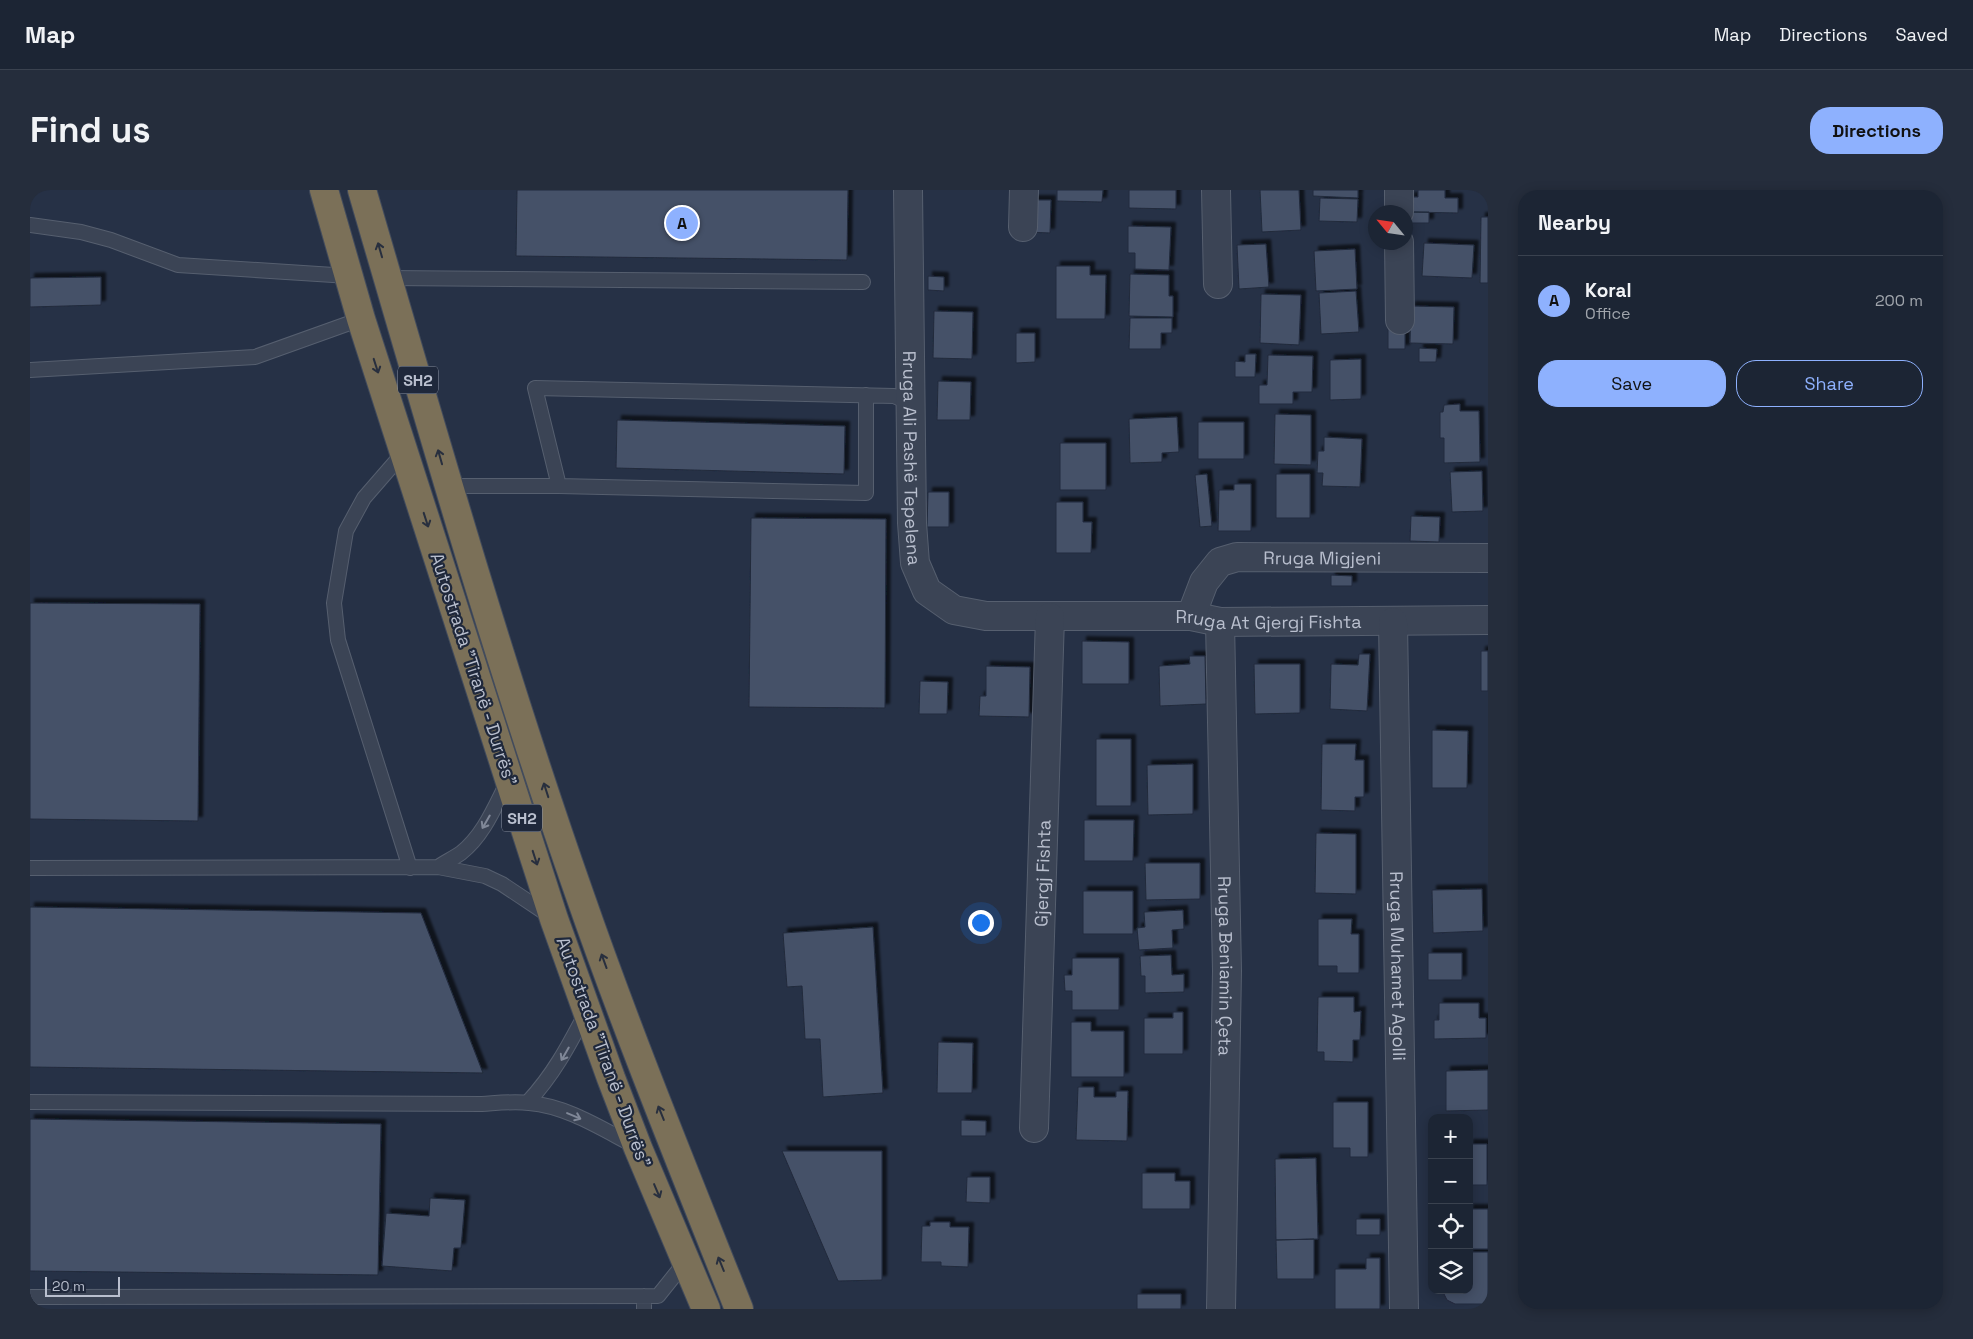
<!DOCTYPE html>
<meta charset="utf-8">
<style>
:root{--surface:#1c2534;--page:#252d3c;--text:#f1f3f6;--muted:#a0a5ac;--line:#3a424f;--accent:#8eb1fe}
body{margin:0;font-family:"Space Grotesk",sans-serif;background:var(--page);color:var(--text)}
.controls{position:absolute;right:15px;bottom:15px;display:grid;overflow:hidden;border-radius:10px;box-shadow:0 2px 12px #0003}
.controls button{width:45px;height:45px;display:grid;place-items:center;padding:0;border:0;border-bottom:1px solid var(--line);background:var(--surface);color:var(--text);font:25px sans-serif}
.compass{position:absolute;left:1338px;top:15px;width:45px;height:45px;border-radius:50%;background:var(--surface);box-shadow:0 2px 12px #0003;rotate:299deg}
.scale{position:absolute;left:15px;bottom:12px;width:75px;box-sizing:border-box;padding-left:5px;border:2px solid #b9bfce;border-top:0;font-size:14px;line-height:18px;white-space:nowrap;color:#b9bfce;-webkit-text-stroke:4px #1f283b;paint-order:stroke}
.you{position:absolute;left:950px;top:732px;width:18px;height:18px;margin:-12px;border:4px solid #fff;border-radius:50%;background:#1a73e8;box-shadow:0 0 0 8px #1a73e833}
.badge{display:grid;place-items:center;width:32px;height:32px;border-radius:50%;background:var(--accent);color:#111;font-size:16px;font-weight:700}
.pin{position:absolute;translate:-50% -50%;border:2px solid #fff;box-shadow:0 1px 5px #0006}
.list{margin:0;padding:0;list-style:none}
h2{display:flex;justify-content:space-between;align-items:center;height:65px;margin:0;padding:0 20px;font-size:21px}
h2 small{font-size:16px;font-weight:400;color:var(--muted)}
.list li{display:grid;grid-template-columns:32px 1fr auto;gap:15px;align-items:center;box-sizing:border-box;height:90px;padding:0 20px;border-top:1px solid var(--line)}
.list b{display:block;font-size:19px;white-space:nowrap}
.list p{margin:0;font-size:16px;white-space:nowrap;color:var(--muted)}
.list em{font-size:16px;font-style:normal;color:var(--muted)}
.actions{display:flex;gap:10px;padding:15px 20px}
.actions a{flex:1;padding:11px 0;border:1px solid var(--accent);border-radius:20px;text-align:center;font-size:18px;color:var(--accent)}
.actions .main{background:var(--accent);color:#111}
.icon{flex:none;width:28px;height:28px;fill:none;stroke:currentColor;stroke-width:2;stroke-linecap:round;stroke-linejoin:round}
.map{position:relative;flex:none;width:1458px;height:1119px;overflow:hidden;border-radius:20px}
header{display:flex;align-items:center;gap:30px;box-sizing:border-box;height:70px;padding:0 25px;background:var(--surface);border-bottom:1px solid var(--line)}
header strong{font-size:24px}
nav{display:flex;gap:28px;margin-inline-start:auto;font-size:18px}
.intro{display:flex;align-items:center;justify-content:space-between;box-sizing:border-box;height:120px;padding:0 30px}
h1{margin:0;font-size:35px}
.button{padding:12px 22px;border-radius:20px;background:var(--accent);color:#111;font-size:18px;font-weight:700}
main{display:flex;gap:30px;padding:0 30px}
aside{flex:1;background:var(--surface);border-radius:20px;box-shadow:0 2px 12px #0003}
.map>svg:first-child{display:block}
.building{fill:#455168;stroke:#212a3c;filter:url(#shadow)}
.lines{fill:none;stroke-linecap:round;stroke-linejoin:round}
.lane-casing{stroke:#565f6f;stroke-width:16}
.street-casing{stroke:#565f6f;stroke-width:30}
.highway-casing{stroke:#424b5c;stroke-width:30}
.lane{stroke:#3b4455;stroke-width:14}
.street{stroke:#3b4455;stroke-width:28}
.highway{stroke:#7b7058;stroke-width:28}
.oneway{stroke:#282f3e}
.oneway2{stroke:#808898}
.labels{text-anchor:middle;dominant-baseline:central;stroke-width:4.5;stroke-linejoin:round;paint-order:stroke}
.shield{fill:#1f283b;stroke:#8b92a2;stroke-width:1}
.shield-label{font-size:16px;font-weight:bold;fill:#b9bfce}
.street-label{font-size:18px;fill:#b9bfce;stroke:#1f283b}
</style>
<header>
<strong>Map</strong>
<nav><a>Map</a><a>Directions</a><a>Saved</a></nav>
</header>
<div class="intro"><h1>Find us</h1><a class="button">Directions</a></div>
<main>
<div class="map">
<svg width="1458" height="1119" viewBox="0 0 1458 1119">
<defs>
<filter id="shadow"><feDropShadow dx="4.5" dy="-4.5" stdDeviation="1" flood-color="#0009"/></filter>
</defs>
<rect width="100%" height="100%" fill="#263146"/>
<path class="building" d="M487,0h331l-1,70 -331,-4z
M1027,0h46l-1,12 -45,-1z
M1099,0h47v19l-47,-1z
M1230,0h39l2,40 -39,2z
M1283,0h45v8l-45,-2z
M1388,0h27v8h13v15l-48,-1v-15h8z
M1290,8l38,1 -1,23 -38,-1z
M998,10h23l-1,33 -23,-1z
M1380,22h19v11h-19z
M1451,27h7v66h-8z
M1098,36l43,1 -2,43 -34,-1v-16h-7z
M1394,53l50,2 -2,33 -50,-2z
M1236,54l3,43 -30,2 -2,-44z
M1325,59l2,40 -41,2 -2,-40z
M1026,76h34v9h16l-1,44h-49z
M1100,84l39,1v21h4v21l-44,-1z
M898,86l16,1v14l-16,-1z
M71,87v28l-71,2v-29z
M1326,101l3,41 -38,2 -2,-41z
M1231,104l40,1 -2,50 -39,-2z
M1381,116l43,1 -1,37 -43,-1z
M904,121l39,1 -1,47 -39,-1z
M1100,128h42v15h-11v16h-32z
M1358,137h17v22h-17z
M986,143h19v29l-19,1z
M1389,158l18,1 -1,13h-17z
M1215,164h11l-1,23h-20v-16l10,1z
M1238,165l45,1 -1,36h-19v12h-34v-19h8z
M1331,169v40l-31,1v-40z
M908,191l33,1 -1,38h-33z
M1430,214v7h19l1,51 -36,1v-25h-4v-26h3l1,-7z
M1245,224l36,1v50l-37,-1z
M1147,227l2,35 -17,1v9l-32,1 -1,-44z
M587,230l228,6 -1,48 -228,-6z
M1168,232h46v37h-46z
M1294,247l38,2 -2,48 -38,-1 1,-13h-6l1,-22h6z
M1030,253h46v47h-46z
M1452,281l1,40 -31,1 -2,-40z
M1177,284l5,52 -12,1 -5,-52z
M1246,284h34v44h-34z
M1204,294h17v47h-33l1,-41h15z
M898,302h21v35h-22z
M1026,312h27v20h9l-1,31h-35z
M1381,326l29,1 -1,25 -29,-1z
M721,328l135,1 -1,189 -136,-1z
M1301,385l21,1v10h-21z
M0,413l170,1 -2,217 -168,-2z
M1052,451l47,1v42h-47z
M1451,461h7v40h-7z
M1329,464h11l-3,57 -37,-2 1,-45 27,1z
M1159,466h16l1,48 -46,2 -1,-40 31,-2z
M1224,474h46v49l-45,1z
M956,476l44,1 -1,50 -50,-1 1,-20h6z
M890,491l28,1 -1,32h-28z
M1402,540l36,1 -1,57h-35z
M1066,549h35v67h-35z
M1292,554h34l-1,16h9v37h-9v14l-34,-1z
M1163,574v50l-45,1 -1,-50z
M1054,630h50l-1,41h-49z
M1286,643l40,1v60l-41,-1z
M1115,673h55v36l-54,1z
M1452,699l1,42 -50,2 -1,-43z
M1053,701h50v43h-50z
M0,717l391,6 62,160 -453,-6z
M1153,720l1,19 -12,1 1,18 -34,2 -2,-22 8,-1 -1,-15z
M1288,729h34l-1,15h8v39h-22v-7h-19z
M843,737l10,166 -60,4 -3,-58h-15l-3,-53 -15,1 -4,-54z
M1398,763h34v27h-34z
M1141,765l1,20 12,-1v18l-39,1v-17h-4l-1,-20z
M1042,768h47v52h-47v-19h-7l-1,-16h8z
M1288,807h36v15l7,-1 -1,29h-7v22l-29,-1v-9h-7z
M1409,813h40v15h7v20l-52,1v-19h5z
M1143,822h10v42h-39v-36h29z
M1041,832h20v9h33v46h-53z
M908,852l35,1 -1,50h-35z
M1458,880v40l-42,1v-40z
M1048,897h16v10h22v-6h12l-1,50 -51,-1z
M1303,912h35v55h-18v-9h-17z
M0,929l351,5 -3,151 -348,-4z
M931,930l25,1v15h-25z
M1439,954h18v41h-18z
M752,961h100v129l-44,1z
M1286,968l2,81 -42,1 -1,-81z
M1112,983h33v8h15v28h-48z
M937,987h23v26l-24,-1z
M400,1008l35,2 -4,48h-7l-2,23 -70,-5 4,-53 43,3z
M1439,1019h19v40h-19z
M1326,1029h24v16h-24z
M900,1032h20v5h19l-1,40 -27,-1v-4h-20l1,-36h8z
M1284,1049v40h-37l-1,-39z
M1439,1062h19v52h-33l-8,-4 -4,-8v-2h26z
M1336,1068h14v51h-45v-40h31z
M1107,1104h44v15h-44z"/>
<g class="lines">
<g class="lane-casing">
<path id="lane" d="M0,35l51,7 30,8 67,25 171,11
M358,88l475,4
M0,180l225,-13 106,-38
M374,262l-40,46 -18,33 -12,72 4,37 72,228
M419,296h110l-24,-98 359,8 16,7
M529,296l307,7v-98
M408,677c7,-5 16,-9 23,-14 23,-18 34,-47 47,-72
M0,678l408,-1 47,9 17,8 48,32
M0,912l452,2c16,-1 32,-3 47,-1 38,3 73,26 106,43
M498,912c26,-28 41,-57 59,-91
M0,1107l628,-1 28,-35
M614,1119v-13"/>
</g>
<g class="street-casing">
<g id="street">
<path id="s1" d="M878,0l4,333 3,40 12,28 27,19 32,6h205l29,6 268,-2"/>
<path d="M1186,0l2,94"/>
<path d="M1369,0v22"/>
<path d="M993,37l1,-37"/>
<path d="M1369,52l1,78"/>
<path id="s2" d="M1161,426l13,-34 16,-20 17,-5 251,1"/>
<path id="s3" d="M1190,432l7,349 -6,338"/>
<path id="s4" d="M1363,432l11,687"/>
<path id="s5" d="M1004,938l16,-511"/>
</g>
</g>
<g class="highway-casing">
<path id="highway" d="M294,0l37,129 193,600 57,159 27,70 68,161
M332,0c69,236 136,472 217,703 49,141 105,278 160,416"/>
</g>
<use href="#lane" class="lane"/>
<use href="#street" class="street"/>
<use href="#highway" class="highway"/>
</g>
<defs><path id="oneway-shaft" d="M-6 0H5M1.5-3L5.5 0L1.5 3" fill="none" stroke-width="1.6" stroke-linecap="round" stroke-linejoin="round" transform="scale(1.25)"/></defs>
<g class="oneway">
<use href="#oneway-shaft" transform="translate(350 60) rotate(-106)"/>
<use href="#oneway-shaft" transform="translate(346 176) rotate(72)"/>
<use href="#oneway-shaft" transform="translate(410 267) rotate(-106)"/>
<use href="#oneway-shaft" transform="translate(396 330) rotate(72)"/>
<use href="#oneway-shaft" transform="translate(516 600) rotate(-108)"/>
<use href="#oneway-shaft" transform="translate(505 668) rotate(72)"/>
<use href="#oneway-shaft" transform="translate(574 771) rotate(-110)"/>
<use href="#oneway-shaft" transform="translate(631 923) rotate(-112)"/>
<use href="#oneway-shaft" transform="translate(627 1001) rotate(67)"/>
<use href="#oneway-shaft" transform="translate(691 1074) rotate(-112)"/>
</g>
<g class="oneway2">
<use href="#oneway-shaft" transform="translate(456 632) rotate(120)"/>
<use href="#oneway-shaft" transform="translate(535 864) rotate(120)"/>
<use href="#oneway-shaft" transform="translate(544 926) rotate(23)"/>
</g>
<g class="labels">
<g class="shield">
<rect x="368" y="176.5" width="40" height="27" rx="4"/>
<rect x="472" y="614.5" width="40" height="27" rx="4"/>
</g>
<g class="shield-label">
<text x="388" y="190">SH2</text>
<text x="492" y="628">SH2</text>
</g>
<g class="street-label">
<text stroke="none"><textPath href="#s1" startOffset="268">Rruga Ali Pashë Tepelena</textPath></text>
<text stroke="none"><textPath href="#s2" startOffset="165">Rruga Migjeni</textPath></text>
<text stroke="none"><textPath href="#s1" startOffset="752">Rruga At Gjergj Fishta</textPath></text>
<text transform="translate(444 479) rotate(72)">Autostrada "Tiranë - Durrës"</text>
<text stroke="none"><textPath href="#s5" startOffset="255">Gjergj Fishta</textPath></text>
<text stroke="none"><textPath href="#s3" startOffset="344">Rruga Beniamin Çeta</textPath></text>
<text stroke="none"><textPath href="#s4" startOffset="344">Rruga Muhamet Agolli</textPath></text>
<text transform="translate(574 862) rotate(70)">Autostrada "Tiranë - Durrës"</text>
</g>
</g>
</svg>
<div class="controls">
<button>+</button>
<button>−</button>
<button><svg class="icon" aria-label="locate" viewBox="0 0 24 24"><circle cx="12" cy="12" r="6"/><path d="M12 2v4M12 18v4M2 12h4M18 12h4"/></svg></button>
<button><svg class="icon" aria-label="layers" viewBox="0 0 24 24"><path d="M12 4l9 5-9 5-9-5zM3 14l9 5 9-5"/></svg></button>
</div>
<svg class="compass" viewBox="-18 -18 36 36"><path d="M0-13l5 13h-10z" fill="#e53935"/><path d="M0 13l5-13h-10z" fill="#a0a5ac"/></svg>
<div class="scale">20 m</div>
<div class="you"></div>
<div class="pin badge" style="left:652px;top:33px">A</div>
</div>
<aside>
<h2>Nearby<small></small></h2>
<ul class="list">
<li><span class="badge">A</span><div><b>Koral</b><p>Office</p></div><em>200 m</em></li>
</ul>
<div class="actions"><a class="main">Save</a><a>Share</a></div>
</aside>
</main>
